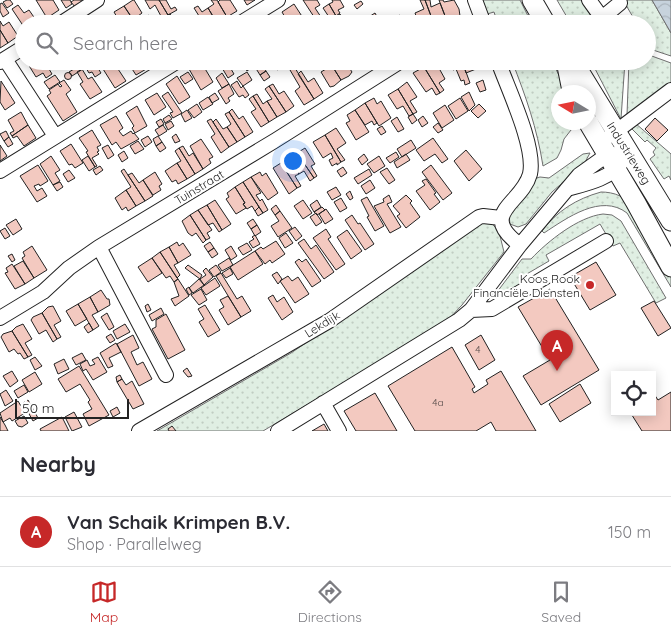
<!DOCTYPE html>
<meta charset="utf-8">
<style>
:root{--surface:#fff;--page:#f2f2f3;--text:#2b2b33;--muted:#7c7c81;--line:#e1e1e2;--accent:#c62828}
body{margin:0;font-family:Quicksand,sans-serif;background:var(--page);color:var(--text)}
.controls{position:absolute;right:15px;bottom:15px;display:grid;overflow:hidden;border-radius:0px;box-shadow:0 2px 12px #0003}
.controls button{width:45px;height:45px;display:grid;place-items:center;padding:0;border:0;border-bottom:1px solid var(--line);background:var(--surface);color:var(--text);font:25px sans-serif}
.compass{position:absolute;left:551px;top:85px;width:45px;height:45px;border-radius:50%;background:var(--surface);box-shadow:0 2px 12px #0003;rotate:280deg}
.scale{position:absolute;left:15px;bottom:12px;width:114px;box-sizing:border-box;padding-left:5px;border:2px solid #222;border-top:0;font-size:14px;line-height:18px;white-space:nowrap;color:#222;-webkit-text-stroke:4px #fff;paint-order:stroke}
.you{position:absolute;left:292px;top:160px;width:18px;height:18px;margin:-12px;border:4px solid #fff;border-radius:50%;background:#1a73e8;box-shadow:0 0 0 8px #1a73e833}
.badge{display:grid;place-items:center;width:32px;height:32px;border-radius:50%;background:var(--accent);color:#fff;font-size:16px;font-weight:700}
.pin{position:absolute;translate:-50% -41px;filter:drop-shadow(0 1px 2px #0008)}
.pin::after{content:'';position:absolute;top:26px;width:18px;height:15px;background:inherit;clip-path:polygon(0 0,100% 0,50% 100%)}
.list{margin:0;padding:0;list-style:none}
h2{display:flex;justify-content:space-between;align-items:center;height:65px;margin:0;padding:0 20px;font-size:21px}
h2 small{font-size:16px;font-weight:400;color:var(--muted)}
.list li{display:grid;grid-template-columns:32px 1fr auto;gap:15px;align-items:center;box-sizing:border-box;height:70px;padding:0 20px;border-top:1px solid var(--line)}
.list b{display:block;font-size:19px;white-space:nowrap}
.list p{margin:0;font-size:16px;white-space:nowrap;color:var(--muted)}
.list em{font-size:16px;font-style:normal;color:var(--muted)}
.icon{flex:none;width:28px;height:28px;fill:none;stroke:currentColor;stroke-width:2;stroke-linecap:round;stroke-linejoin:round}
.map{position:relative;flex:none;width:671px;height:431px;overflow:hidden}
.search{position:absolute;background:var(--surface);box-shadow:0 2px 12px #0003;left:15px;right:15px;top:15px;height:55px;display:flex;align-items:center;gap:12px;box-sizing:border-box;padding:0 18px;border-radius:28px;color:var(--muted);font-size:19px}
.sheet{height:135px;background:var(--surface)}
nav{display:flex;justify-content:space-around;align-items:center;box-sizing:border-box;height:70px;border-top:1px solid var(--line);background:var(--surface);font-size:14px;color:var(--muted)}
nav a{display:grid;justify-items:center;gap:2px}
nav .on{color:var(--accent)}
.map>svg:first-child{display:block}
.grass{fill:url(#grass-dots);stroke:#6f6f6f}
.water{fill:url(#water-waves);stroke:#6f6f6f}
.building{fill:#f3c9c0;stroke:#222}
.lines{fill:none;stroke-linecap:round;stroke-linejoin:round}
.street-casing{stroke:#222;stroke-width:16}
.secondary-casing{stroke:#222;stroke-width:21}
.street{stroke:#fff;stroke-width:14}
.secondary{stroke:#fff;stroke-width:19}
.poi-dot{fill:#c62828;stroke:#fff;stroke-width:2}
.labels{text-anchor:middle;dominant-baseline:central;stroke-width:4;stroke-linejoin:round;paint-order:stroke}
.number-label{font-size:10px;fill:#564c4a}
.street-label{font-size:12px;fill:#222;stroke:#fff}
.poi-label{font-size:12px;fill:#222;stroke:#fff;text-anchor:end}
</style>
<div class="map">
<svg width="671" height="431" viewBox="0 0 671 431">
<defs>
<pattern id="grass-dots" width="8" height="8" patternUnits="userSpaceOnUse" patternTransform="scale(1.25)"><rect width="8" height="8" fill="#e0efe3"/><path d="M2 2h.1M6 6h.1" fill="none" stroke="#c0cdc2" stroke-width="1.8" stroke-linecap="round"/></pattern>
<pattern id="water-waves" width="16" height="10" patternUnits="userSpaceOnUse" patternTransform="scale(1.25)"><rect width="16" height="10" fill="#c7d3dd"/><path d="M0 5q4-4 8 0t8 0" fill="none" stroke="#abb5bd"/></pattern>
</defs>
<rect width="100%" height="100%" fill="#fff"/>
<path class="grass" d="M482,0h38l12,24h-34l-4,-12 -7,2z
M557,0h24l15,24h-25z
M623,0h29l19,33v23l-21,-7 -3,-6v-19h-10z
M647,51l2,4 22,8v20l-44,32 2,-54h18z
M512,61h40l15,31h-9v30l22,1 -9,7 -7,9 -3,11 -4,8 -14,8c-6,-38 -17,-69 -31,-105z
M591,61h34l-4,58z
M635,123l36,31v26l-2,-4 -5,3 -14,-20 5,-4 -2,-3 3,-4 -9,-8 -2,2 -14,-14z
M590,153l-6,11 -32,28 -26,32 -8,3 -8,-3 -1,-9 24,-36 7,-2 9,1 34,-24z
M601,192c6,0 13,1 19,4 18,10 40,61 51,80v11l-44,-74c-26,-20 -60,5 -83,20l-2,-2c15,-20 34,-32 59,-39z
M603,214l9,1 9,6 45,77 -10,5 -36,-60 -7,3 -13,-22 -54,31 3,6 -24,14 2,5 -21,12 -12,4 28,-37h9c17,-18 47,-42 72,-45z
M490,221l9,11 5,20 -42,53 -16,17 -183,109h-106l134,-78 191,-130z"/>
<path class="water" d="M652,0h19v33z"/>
<path class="building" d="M7,0h3l3,4 -6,4 -4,-6z
M36,0h17l6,10 -12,8z
M61,0h9l2,4 -6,4z
M74,0h7l1,2 -7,5 -4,-5z
M133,0h1l8,13 -4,3 4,8h-6l-12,-18z
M145,0h14l9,15 -6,3 -7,-13 -5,4z
M159,0h7l5,9 4,-2 2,3 -9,5z
M211,0h6l10,17 -10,6 -9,-15 6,-4z
M220,0h10l7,11 -10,6 -9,-15z
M244,0h11l-8,5z
M303,0h14l3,5 -5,3 8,12 -5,3z
M332,0h8l4,7 -6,3 2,3 -4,3 -7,-12 4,-2z
M420,0h5l9,24h-15l-4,-11 9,-4z
M425,0h5l1,7 9,-4 7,18 -13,3z
M439,0h4l1,2 10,-2 5,9 1,7 -13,5z
M361,1l2,3 -6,5 -3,-4z
M2,3l7,10 -6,4 -3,-6v-7z
M294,4l11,17 -4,3h-16l-2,-3 3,-2 -4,-7z
M329,4l7,12 -5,4 -8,-12z
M18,5l6,8 5,-3 9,13 -14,1v3l-12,-18z
M124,6l12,18h-7l-1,-2 -7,2 -7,-12z
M198,6l4,6 6,-4 9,15 -13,1 -10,-16z
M375,13l6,11h-15l-2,-4z
M170,14l3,4 -7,4 -3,-4z
M340,14l5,8 -3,2h-15l-1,-2z
M149,15l5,9h-11l2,-1 -2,-4z
M400,15l6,9 -19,-1z
M106,17l4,7h-13v-1z
M176,17l4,6 2,-1 2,2h-15l-1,-2z
M163,18l4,6h-13l8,-6z
M0,21l3,5 6,-4 9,14 -10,7 -8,-13z
M0,30l8,13 -8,5z
M32,61h21l2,4 -6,4 3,5 -6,4 -3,-5 -7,4 -8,-13z
M75,61h7l4,6 -14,9 -3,-4 10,-6z
M82,61h15l-11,6z
M98,61h9l5,7 4,-2 10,15 -11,7z
M113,61h10l-7,5z
M127,61h17l4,7 -12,7z
M218,61h14l-4,3 6,10 -6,4z
M241,61h6l4,7 -4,3z
M270,61h11l3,5 -7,4z
M320,61h9l12,19 -7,6 -4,1 -9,-15 5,-3z
M329,61l6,2 10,-2 7,11 -3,4 -8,4z
M355,61h15l-4,5 -7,2z
M432,61h3l10,18 -6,4 5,7 -4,3 -16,-26z
M450,61h12l8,22 -5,2 -1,-5 -3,1 -5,-12 -3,1z
M462,61h12l2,8 -10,4z
M94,62l7,11 -6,4 -3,-5 -3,1 -3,-5z
M201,62l12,20 -12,8 -12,-21z
M261,63l5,8 -6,4 -5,-8z
M424,67l16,26 -4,2 -4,-7 -6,4 -13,-19z
M295,68l19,31 -10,6 -9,-14 5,-4 -10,-17z
M82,69l6,10 4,-2 10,15 -12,7 -10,-15 3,-2 -6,-10z
M266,71l4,6 -6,4 -4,-6z
M301,71l7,11 6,-4 9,15 -9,6 -16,-25z
M188,72l5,7 -8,5 -5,-7z
M247,72l5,8 -9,6 -6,-8z
M64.5 76a3.5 3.5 0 1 1 7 0a3.5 3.5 0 1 1-7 0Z
M222,73l7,11 -7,4 -6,-10z
M55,75l5,7 -11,7 -5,-7z
M177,76l13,21 -11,7 -13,-20z
M64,80l7,10 -5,4 11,18 -14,9 -16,-25 4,-3 -2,-3 9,-6 2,3 2,-1 -3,-3z
M483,80l3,10 -6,2 -4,-9z
M1,81l14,22 -10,7 -5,-8z
M237,81l4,7 2,-2 6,9 -4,3 -2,-3 -4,2 -8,-12z
M407,82l10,15 -7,4 7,11 -4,2 -15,-25z
M229,84l5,10 -6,4 2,3 -4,3 -8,-13z
M273,84l6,10 5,-3 10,15 -8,6 -17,-26z
M269,86l17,26 -9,5 -10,-16 5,-2 -7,-10z
M398,89l15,25 -4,2 -6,-10 -6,3 -9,-14z
M168,92l14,21 -9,5 -3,-5 3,-1 -11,-16z
M469,92l6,13 -6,6 -8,-14z
M157,93l9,14 -12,8 -9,-15z
M215,93l4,6 -7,4 -3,-6z
M257,94l6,10 4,-3 10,16 -8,5 -16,-26z
M253,96l16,26 -8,5 -10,-15 5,-3 -7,-10z
M208,97l5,7 -10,6 -4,-7z
M374,98l3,6 4,-3 10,17 -12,8 -14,-23z
M460,98l8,13 -12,8 -8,-13z
M365,103l12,20 -3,2 -2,-4 -7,4 -10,-15z
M197,104l5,8 -8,6 -6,-8z
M479,104l7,7 -8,7 -7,-7z
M445,105l9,15 -12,8 -9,-15z
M137,106l10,20 -12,7 -3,-5 2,-2 -8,-13z
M232,109l7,10 4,-3 10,16 -8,5 -16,-25z
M187,110l5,8 -7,4 -4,-8z
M355,110l14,22 -13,8 -10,-17 4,-2 -3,-6z
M21,112l7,13 -16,11 -2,-3 4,-2 -6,-11z
M229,112l16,25 -8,5 -10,-15 4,-3 -6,-10z
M413,114l4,6 -5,4 -4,-7z
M169,115l3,4 -7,4 -2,-4z
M116,116l7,12 -4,3 4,5 8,-5 2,3 1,-1 5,6 -18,10 -5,-7 -4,3 -12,-20z
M423,116l5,7 -6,4 -4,-7z
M397,117l7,12 -6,3 -7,-11z
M655,118l13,12 -11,11 -12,-12z
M161,119l3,5 -5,3 -3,-5z
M211,119l18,28 -8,6 -10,-16 4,-3 -8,-13z
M216,119l7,10 4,-2 10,15 -8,5 -16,-25z
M171,121l3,5 -6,4 -3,-6z
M438,123l5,7 -5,3 -5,-6z
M28,125l8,13 -12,8 -7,-10 -4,2 -1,-2z
M163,125l4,6 -8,5 -4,-6z
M382,126l4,6 -5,3 -4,-6z
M336,128l10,15 -9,6 8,11 -4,2 -16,-27z
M92,130l9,15 -4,2 2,4 -2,1 2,2 -7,4 5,8 -2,1 -9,-15 2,-1 -9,-13z
M6,131l3,6 -5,4 -4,-7z
M176,134l4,7 -5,2 -3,-6z
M325,135l16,27 -4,3v-2l-5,3 -3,-6 4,-2 -2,-5 -8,5 -10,-16z
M148,136l4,6 -7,5 -4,-7z
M158,136l4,6 -6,4 -3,-7z
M9,137l4,7 -5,3 -4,-6z
M433,138l15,21 -6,4 -7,-9 -11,7 -8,-11z
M201,139l12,18 -4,2 2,4 -8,6 -13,-23z
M411,140l5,8 -14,9 -5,-8z
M138,141l6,8 -9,5 -5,-8z
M162,142l4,6 -6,4 -4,-6z
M71,144l12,19 -8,5 -3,-4 -3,1 -9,-14z
M0,145l7,11 -7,5z
M108,145l6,10 -6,4 -6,-11z
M183,146l6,10 4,-3 10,16 -8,5 -16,-26z
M179,148l16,26 -8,5 -10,-16 4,-2 -6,-10z
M305,148l10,16 -4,2 6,10 -3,2 -17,-25z
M466,150l16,19 -13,12 -15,-20z
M124,151l4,7 -6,4 -4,-7z
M396,152l3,5 -9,6 -4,-5z
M297,153l17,25 -4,3 -6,-10 -5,3 -10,-16z
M364,154l4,6 -6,5 -4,-6z
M406,154l4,6 -13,8 -3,-6z
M51,156l9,14 -5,3 5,8 -7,4 -13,-21z
M88,156l7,11 -6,4 -7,-11z
M379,156l6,10 -11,7 -7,-9z
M289,158l10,16 -4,2 6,10 -4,2 -16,-25z
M177,163l10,16 -9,5 -2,-4 -4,2 -7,-11z
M281,163l16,25 -8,6 -16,-26z
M38,165l10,16 -8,5 -1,-2 -5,2 3,5 5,-3 5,8 -10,6 -17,-26z
M431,165l21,28 -9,7 -21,-28z
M100,166l3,4 -7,5 -3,-5z
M343,167l4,6 -6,4 -4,-6z
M387,168l8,12 -6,4 -9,-12z
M124,169l21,32 -9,5 -10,-16 5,-3 -10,-16z
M369,169l3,6 -14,9 -4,-6z
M69,170l6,8 -7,4 -5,-8z
M155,172l7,12 -3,2 2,4 -8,5 -10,-15z
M260,172l2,4 4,-3 12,20 -10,7 -17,-23z
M132,173l7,10 4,-3 10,16 -8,5 -17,-26z
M251,177l10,16 -5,2 4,6 2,-2 6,11 -5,3 -20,-31z
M426,179l10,14 -2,1 6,8 -10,8 -14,-19 9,-6 -3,-4z
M370,180l5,8 -9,6 -5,-8z
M60,182l3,5 -6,4 -4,-6z
M243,182l16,25 -4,4 -3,-5 -5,3 -4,-5 2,-1 -10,-16z
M235,187l10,16 -2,1 3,4 -10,6 -10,-15 3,-2 -2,-4z
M336,187l5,8 -9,5 -5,-8z
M126,190l10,16 -8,5 -2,-4 -4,3 -7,-12z
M350,191l3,7 -3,2 -4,-6z
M389,195l3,7 -5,2 14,23 -11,6 -16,-27 10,-4 -1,-3z
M406,195l6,6 -2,2 10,14 -14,11 -9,-12 3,-2 -7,-8z
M367,197l17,29 -9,5 -8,-14 2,-1 -8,-16z
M341,198l6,10 -7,4 -6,-10z
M215,200l16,24 -9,6 -15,-25z
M303,200l9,13 -9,6 -9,-13z
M317,200l4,7 -7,5 -4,-7z
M207,205l15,25 -3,2 -6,-9 -5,2 -10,-15z
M276,205l4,6 -5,4 -4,-6z
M259,207l4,6 -5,3 -3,-5z
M322,207l3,3 -8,5 -3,-3z
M326,209l7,10 -8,5 -6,-10z
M198,210l14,20 -5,3 3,5 -4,2 -16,-25z
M280,211l12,17 -14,9 -7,-11 8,-5 -4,-6z
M316,213l6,9 -6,4 -6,-9z
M190,215l16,25 -3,3 -7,-10 -4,3 -4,-3 -6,-12z
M352,215l6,9 2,-1 14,21 -9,6 -20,-30z
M16,219l6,10 -9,6 -7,-10z
M253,219l4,6 -6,4 -4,-6z
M257,225l4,7 -6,4 -4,-7z
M295,227l7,9 -6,5 -7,-10z
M5,228l5,8 -5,3 -5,-8z
M326,229l5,8 -3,2 17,25 -9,6 -23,-32z
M347,230l15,21 -11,8 -14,-22z
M286,233l7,10 -8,5 -6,-10z
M255,235l5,9 -7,4 -4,-6 5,-3 -2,-2z
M304,239l7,10 5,-4 18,27 -10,7 -26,-36z
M276,241l9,13 -13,9 -2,-3 -5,4 -10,-13 6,-4 2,2z
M177,242l2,4 4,-3 8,12 -13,8 -9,-16z
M210,242l4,6 -6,4 -4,-6z
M247,243l5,7 -9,5 -5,-7z
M32,246l15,24 -13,8 -12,-20 3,-2 -2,-4z
M231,246l6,10 -6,4 -6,-10z
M169,247l9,16 -4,2 6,10 -3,3 -17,-26z
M214,248l4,6 -6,4 -4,-6z
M255,251l8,13 -25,16 -8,-13z
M160,252l18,27 -4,3 -4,-6 -4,2 -14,-20z
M12,254l3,6 -3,2 -4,-6z
M152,258l10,15 -14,9 -10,-15z
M229,258l4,7 -11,6 -4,-6z
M299,259l3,3 4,-3 15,22 -9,6 -17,-25z
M23,261l11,17 -9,6 -11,-18z
M596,262l20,33 -26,15 -20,-33z
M12,264l13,20 -10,5 -10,-16 3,-1 -2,-4z
M188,265l14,10 -2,4 -15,-11z
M216,265l5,7 -7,5 -5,-7z
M206,268l7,9 -9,8 -4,-6 6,-4 -3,-4z
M230,268l3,6 -7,4 -4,-5z
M277,272l5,7 -4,5 -6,-9z
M221,273l16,26 5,-3 9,15 -10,6 -25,-41z
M288,276l4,5 6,-4 11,17 -14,9 -15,-22z
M215,278l5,8 -14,9 -5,-7z
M178,279l11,17 -14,10 -4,-7 8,-3 -5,-14z
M199,279l5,6 -11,8 -4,-5z
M189,287l3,6 -3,2 -3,-6z
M201,289l6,11 -8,5 -8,-10z
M550,289l49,81 -58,35 -18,-29 27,-16 -32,-53z
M101,290l6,9h2l1,6 -12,7 -8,-15z
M273,295l4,7 7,-5 9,15 -11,8 -14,-22z
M228,296l13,21 -13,8 -9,-15 5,-3 -4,-7z
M90,297l8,15 -6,3 7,11 -6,4 -15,-26z
M654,301l17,27 -13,8 -17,-28z
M78,304l9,15 -12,7 -9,-15z
M148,304l3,6 -4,2 -2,-6z
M205,305l15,25 -12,7 -9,-15 5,-3 -6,-10z
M53,306l8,15 -7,4 7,12 -4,2 -15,-26 6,-6z
M161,308l3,6 -12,7 -3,-6z
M42,313l15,26 -4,3 -7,-12 -7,4 -8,-14 2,-3z
M107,313l7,14 -5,3 -8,-13z
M166,314l19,36 -17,9 -16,-30 4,-2v-7z
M89,323l4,7 -5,3 -4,-6z
M23,324l9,15 -7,4 7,12 -4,2 -16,-26 4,-4z
M125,324l5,8 -13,7 -4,-8z
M12,331l16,26 -4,2 -4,-6 -2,1 -4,-5 -5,3 -8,-15 2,-3z
M111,334l4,6 -5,3 -4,-6z
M133,335l6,13 -8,4 6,13 6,-3 9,17 -13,7 -22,-42z
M481,335l14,25 -16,10 -14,-25z
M116,343l5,9 -12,6 4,8 -5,2 -8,-15z
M452,347l23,40 -3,2 2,4 14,-9 -2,-4 15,-9 35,60h-40l-5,-9 -15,9h-61l-27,-45z
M82,353l4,7 -10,5 -4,-7z
M35,357l7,9 -7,4 -5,-10z
M98,357l9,15 -14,8 -7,-11 -3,2 -3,-7 7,-4 3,6 5,-2 -3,-4z
M64,359l5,10 -11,5 -4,-10z
M79,366l30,49 -20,11 -6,-12 9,-5 -4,-7 2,-2 -10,-16 -14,8 -8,-13z
M187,368l5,8 -4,1 -5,-6z
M12,371l6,10 -8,6 -7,-11z
M35,372l7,12 -13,8 -7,-12z
M120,375l2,4 -5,3 -1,-5z
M122,379l4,6 6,-4 12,23 -11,5 -16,-27z
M580,384l11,19 -31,19 -11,-18z
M24,385l4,7 -10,6 -4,-7z
M6,390l7,11 -8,5 -5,-12z
M671,392v39h-29l-12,-19h22v-17l2,-1 4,6z
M375,393l22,38h-41l-12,-20z
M28,400l10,18 -5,3 -10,-18z
M18,401l7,12 -13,8 -2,-3 -7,4 -3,-9z
M117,407l3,6 -7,4 -3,-6z
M74,412l8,15 -10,4 -7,-14z
M24,416l4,7 -6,4 -4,-1 -3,-5z
M0,417l5,8 3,6h-8z
M62,417l7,14h-28l-1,-2z
M324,424l4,7h-16z
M172,426l4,5h-7l-1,-2z"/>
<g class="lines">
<g class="street-casing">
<path id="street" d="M475,0l9,24
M589,0l13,18 18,-15
M60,24l37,-24
M239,24l39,-24
M5,59l50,77
M498,61c10,28 38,86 32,113 -8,30 -53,39 -10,71
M0,62l24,-15
M610,136l61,-46
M0,171l178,-110
M567,189c18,-5 43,-10 54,-26
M99,247l67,128
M471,310l21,-1 114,-68
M0,318l43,-26 26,-24 30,-21 177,-107 125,-79
M323,403l16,28
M139,431l190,-110 150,-104 4,-1 18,2
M278,431l181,-111 12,-10 49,-65 59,-70 28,-20 9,-1"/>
</g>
<g class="secondary-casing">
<path id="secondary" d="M532,0l14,24
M566,61l5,25 3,6
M567,61l15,15 89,145
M588,122l48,81 35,64"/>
</g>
<use href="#street" class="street"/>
<use href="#secondary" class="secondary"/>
</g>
<circle class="poi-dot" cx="590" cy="285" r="5"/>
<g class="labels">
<g class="number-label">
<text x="478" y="349">4</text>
<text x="438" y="402">4a</text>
</g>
<g class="street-label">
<text transform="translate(629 153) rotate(58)">Industrieweg</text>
<text transform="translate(199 187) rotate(-31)">Tuinstraat</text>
<text transform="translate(322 324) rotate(-32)">Lekdijk</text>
</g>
<g class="poi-label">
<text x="580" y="278">Koos Rook<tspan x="580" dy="14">Financiële Diensten</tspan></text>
</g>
</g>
</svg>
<div class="controls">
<button><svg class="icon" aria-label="locate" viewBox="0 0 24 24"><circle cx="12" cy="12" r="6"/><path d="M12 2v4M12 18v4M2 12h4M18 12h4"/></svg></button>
</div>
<svg class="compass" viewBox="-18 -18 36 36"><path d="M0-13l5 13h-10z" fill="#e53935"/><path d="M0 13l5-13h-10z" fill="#7c7c81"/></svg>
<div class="scale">50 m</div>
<div class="you"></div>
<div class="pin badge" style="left:557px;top:371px">A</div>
<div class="search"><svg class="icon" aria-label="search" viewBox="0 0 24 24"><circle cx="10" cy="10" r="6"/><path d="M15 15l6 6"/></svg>Search here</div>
</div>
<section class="sheet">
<h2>Nearby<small></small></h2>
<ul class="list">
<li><span class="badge">A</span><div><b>Van Schaik Krimpen B.V.</b><p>Shop · Parallelweg</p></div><em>150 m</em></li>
</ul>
</section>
<nav>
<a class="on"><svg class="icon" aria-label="map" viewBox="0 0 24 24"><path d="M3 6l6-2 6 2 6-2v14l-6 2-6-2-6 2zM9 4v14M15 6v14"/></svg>Map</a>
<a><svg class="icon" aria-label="directions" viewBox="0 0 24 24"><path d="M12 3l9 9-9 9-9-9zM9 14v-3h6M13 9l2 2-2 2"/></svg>Directions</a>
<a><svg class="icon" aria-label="saved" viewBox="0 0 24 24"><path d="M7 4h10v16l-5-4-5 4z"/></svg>Saved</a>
</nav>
